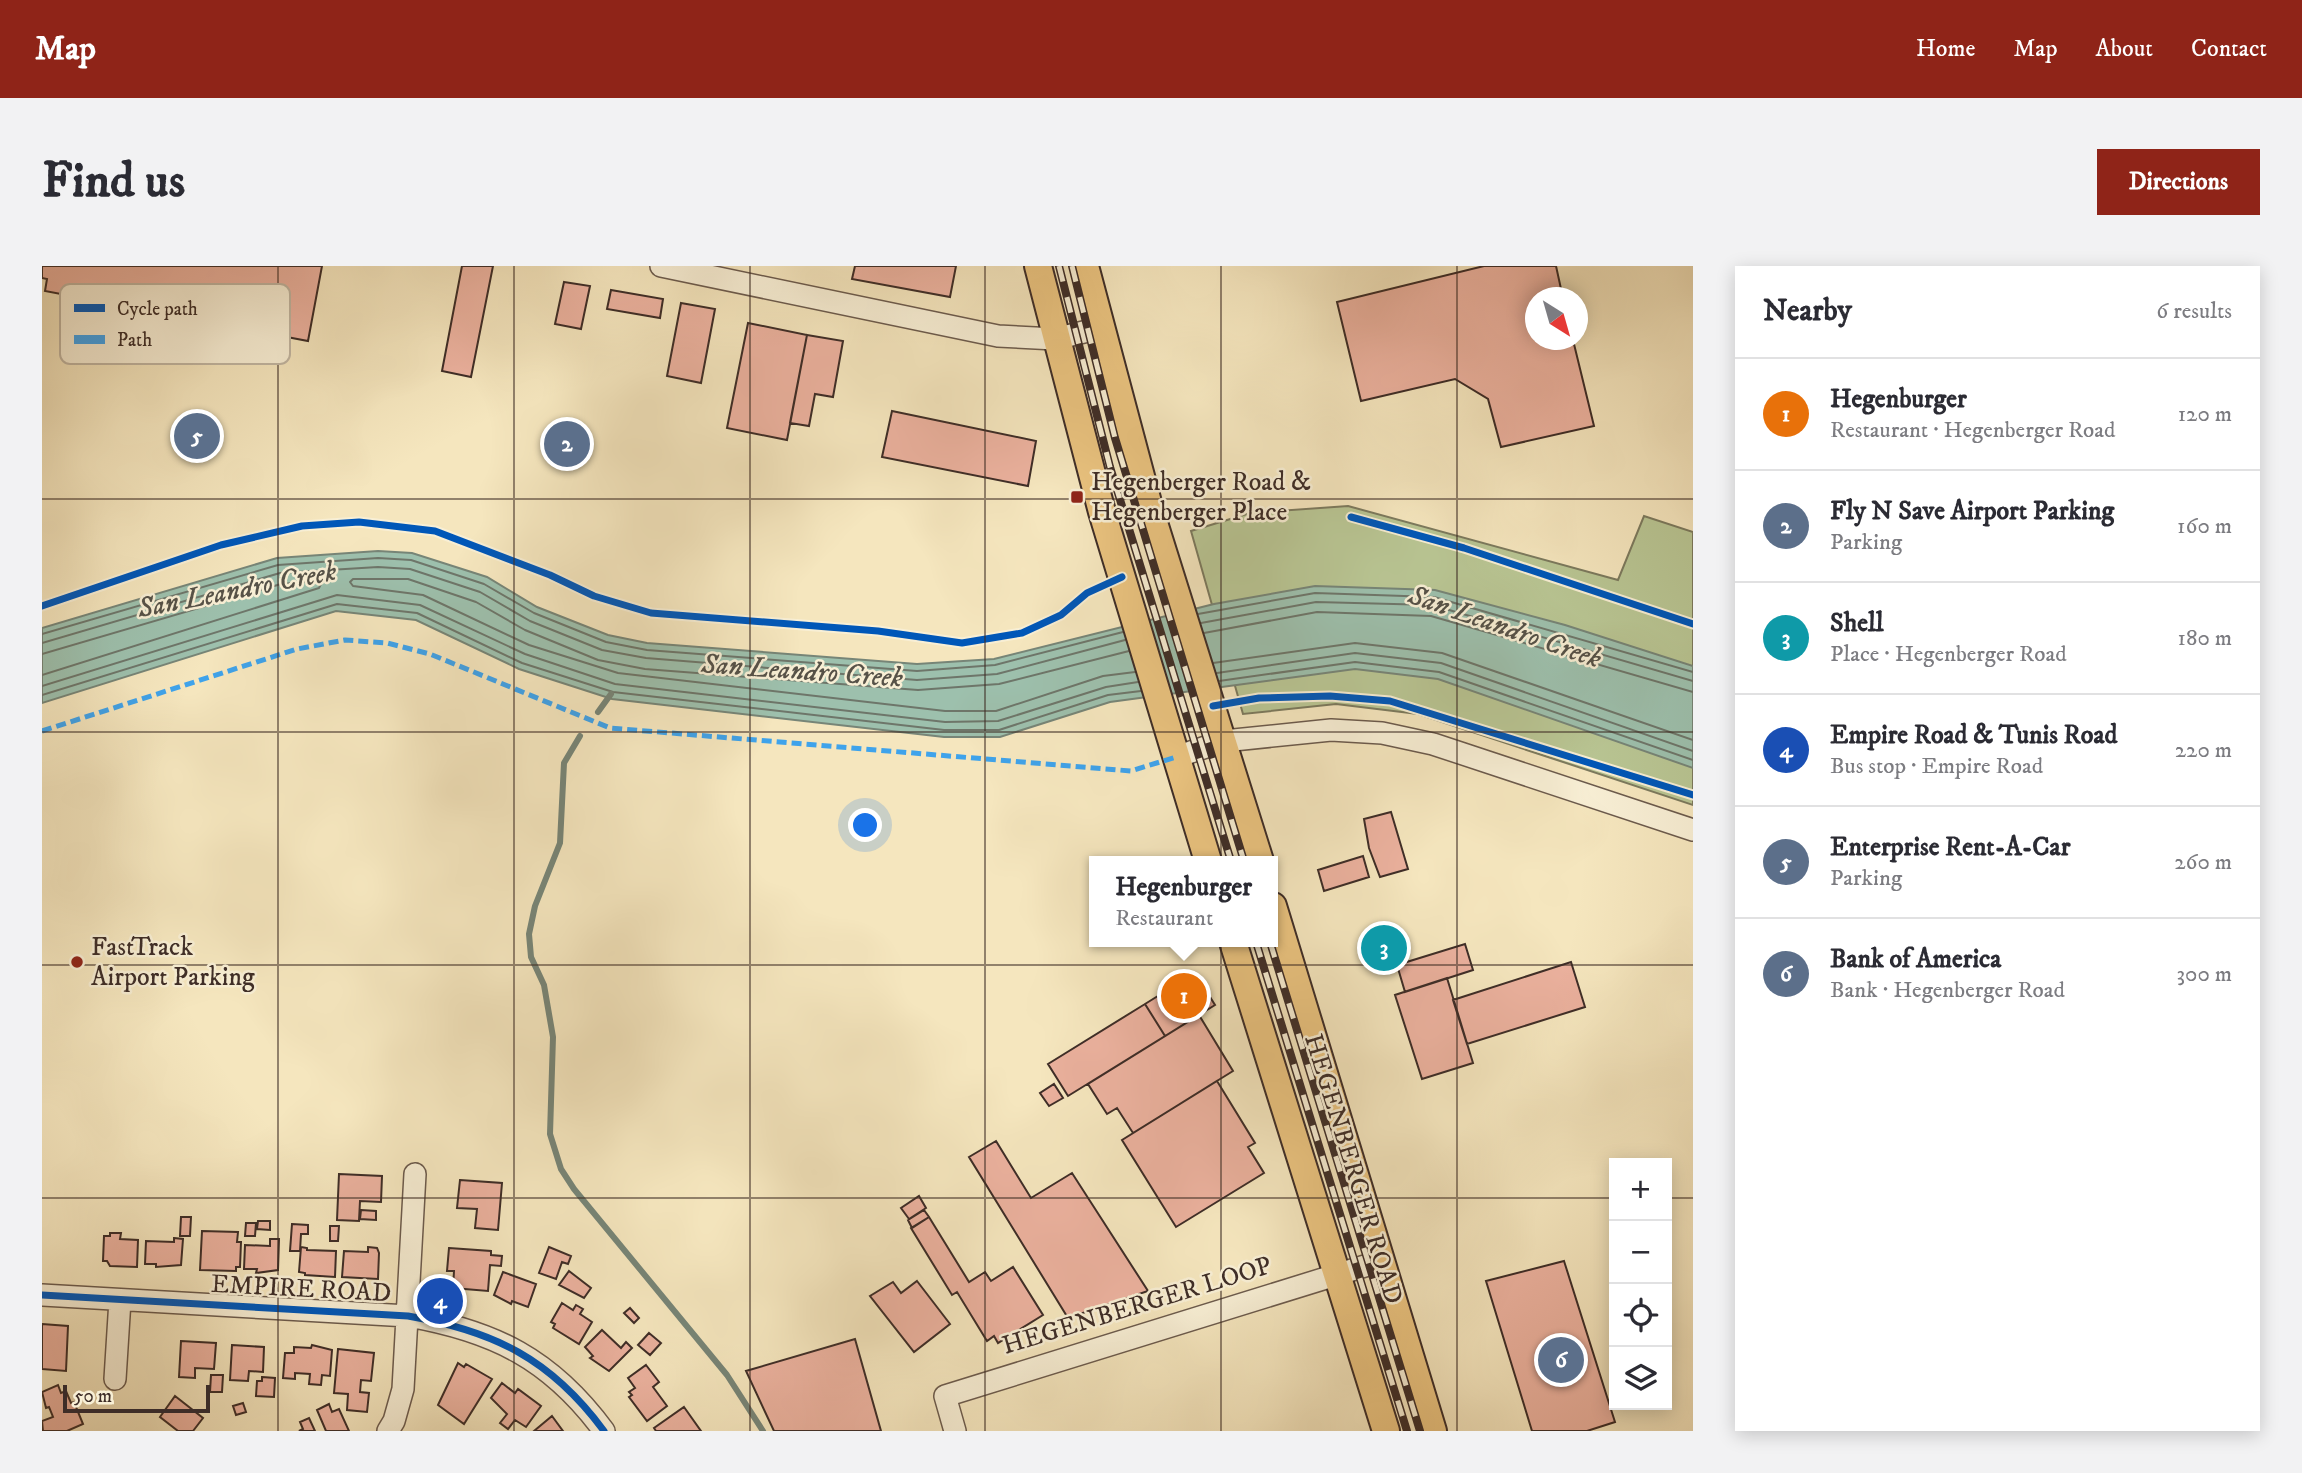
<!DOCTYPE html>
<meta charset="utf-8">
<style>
:root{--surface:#fff;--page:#f2f2f3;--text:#2b2b33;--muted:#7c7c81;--line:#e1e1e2;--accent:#8f2418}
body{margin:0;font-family:"IM FELL DW Pica",serif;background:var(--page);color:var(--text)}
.controls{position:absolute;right:21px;bottom:21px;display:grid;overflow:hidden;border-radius:0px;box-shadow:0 4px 18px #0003}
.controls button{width:63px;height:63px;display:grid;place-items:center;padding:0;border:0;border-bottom:2px solid var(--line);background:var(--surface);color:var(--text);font:35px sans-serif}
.compass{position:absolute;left:1483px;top:21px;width:63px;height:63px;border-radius:50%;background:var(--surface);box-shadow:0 4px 18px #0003;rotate:143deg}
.scale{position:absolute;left:21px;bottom:18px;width:147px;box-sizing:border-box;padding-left:7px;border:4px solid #3e2d27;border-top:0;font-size:19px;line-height:24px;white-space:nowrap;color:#3e2d27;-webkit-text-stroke:5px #f8efd5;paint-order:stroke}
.you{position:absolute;left:824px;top:560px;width:24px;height:24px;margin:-18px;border:5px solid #fff;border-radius:50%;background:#1a73e8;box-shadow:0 0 0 10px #1a73e833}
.badge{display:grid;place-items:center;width:46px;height:46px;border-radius:50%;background:var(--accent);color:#fff;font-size:23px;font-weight:700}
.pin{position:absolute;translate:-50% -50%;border:4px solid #fff;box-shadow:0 2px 7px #0006}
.popup{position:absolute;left:1047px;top:590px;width:189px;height:91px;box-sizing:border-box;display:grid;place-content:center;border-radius:0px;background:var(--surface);filter:drop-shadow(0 2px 5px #0005);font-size:23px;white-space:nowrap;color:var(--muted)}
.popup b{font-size:26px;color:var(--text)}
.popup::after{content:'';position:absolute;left:50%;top:100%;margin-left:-14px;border:14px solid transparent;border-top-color:var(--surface)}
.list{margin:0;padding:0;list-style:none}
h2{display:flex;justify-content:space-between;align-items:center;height:91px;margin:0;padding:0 28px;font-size:30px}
h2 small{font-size:23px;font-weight:400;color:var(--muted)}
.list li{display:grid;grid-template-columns:46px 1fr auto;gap:21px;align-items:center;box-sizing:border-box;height:112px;padding:0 28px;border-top:2px solid var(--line)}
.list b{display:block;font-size:26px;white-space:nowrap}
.list p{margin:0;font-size:23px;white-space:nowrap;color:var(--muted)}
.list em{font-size:23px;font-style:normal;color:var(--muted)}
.icon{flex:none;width:38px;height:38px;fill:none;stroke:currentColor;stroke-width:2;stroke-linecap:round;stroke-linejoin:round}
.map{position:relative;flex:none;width:1651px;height:1165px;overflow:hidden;border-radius:0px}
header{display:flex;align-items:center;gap:42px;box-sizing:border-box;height:98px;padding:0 35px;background:var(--accent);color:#fff}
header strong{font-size:33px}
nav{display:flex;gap:38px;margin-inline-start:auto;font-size:24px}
.intro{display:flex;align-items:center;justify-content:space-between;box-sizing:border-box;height:168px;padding:0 42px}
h1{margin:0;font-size:49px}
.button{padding:18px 32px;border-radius:0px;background:var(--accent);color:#fff;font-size:24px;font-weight:700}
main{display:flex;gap:42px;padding:0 42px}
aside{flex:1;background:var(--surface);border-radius:0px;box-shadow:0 4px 18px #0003}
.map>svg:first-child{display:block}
.green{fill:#b9c694;stroke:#7c7a5e;stroke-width:2}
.water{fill:#9dc0ad;stroke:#778577;stroke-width:2}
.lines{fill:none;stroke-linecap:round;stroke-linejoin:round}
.shore{stroke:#6e766a;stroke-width:2}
.stream{stroke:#778577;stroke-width:6}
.building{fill:#ebb19e;stroke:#3e2d27;stroke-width:2}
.minor-casing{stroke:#6c5b4d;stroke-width:24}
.major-casing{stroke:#3e2d27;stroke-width:30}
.minor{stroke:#f8efd5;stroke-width:21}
.major{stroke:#eac37f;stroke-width:26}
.rail-casing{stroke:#3e2d27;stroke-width:8}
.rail{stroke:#f8efd5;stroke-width:5;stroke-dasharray:16;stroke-linecap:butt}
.quiet{stroke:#3fa3eb;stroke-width:5;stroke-dasharray:10 5;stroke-linecap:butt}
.cycleway-casing{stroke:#f8efd5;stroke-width:11}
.cycleway{stroke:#0057b8;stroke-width:7}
.grid{fill:none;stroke:#3e2d27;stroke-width:2;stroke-opacity:0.55}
.poi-dot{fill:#8f2418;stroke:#f8efd5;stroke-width:2.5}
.labels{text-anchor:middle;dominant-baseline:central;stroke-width:5;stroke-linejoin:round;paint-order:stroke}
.poi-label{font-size:26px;fill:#3e2d27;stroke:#f8efd5;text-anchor:start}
.street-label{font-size:26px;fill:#3e2d27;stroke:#f8efd5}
.water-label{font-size:28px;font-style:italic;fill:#565248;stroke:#f8efd5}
.key{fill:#f8efd5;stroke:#c0b5a1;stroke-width:2}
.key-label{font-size:19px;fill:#3e2d27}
</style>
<header>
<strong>Map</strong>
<nav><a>Home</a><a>Map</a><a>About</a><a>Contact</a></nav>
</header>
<div class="intro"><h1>Find us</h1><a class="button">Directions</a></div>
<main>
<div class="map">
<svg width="1651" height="1165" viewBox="0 0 1651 1165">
<rect width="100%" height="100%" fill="#f5e6be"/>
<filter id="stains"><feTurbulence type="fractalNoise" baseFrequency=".00286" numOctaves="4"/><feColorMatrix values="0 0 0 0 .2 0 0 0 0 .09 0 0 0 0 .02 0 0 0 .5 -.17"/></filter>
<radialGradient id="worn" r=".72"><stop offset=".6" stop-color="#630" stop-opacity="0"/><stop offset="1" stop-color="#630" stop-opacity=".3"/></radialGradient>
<path class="green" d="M1306,240l270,74 26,-64 49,16v273l-275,-91 -82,-10 -93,10 -52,-183 59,-18z"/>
<path class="water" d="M336,285l34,2 75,24 50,30 71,28 39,8 270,21 77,-5 220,-55 101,-18 120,4 130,35 128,41v102l-255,-89 -83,-10 -245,33 -110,35h-56l-332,-38 -93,-30 -103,-49 -80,-9 -294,92v-75l235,-70z"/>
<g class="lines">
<path class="shore" d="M1156,348l117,-21 119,4 259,75
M1159,357l115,-21 116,3 261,76
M1162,367l113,-21 114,4 262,76
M0,368l236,-69 100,-7 33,2 73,24 50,29 72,29 41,8 270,21 78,-6 128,-33
M0,377l238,-70 98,-6 32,2 70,23 50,29 72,29 44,8 271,22 80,-6 128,-34
M1087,385l-130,33 -81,6 -273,-21 -47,-9 -73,-30 -49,-28 -68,-23h-55l-3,3 3,4 70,9 106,50 89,28 327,38h51l107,-35 32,-4
M0,388l239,-70 37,-3 3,3 -2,4 -277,87
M1171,397l142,-20 87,10 251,87
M1175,407l138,-20 86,10 252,88
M1177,415l136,-19 84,10 254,88
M0,420l295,-91 83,10 105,49 90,30 330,38 53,-1 108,-34 32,-5
M0,429l295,-91 80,9 105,50 91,29 331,38h55l109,-35 33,-4"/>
<path class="stream" d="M556,446l13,-18
M538,470l-16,27 -4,80 -25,63 -6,28 2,23 13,28 9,52 -3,97 11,35 13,20 153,186 36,56"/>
</g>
<path class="building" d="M0,0h280l-14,75 -263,-50 2,-12 -5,-1z
M420,0h31l-22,111 -29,-6z
M813,0h101l-6,31 -98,-18z
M1442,0h72l7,32h-28v42h38l21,86 -93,21 -13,-48 -33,-20 -94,22 -24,-99z
M522,16l26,4 -9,43 -26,-5z
M569,24l52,9 -3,19 -53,-9z
M639,37l34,6 -14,74 -34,-7z
M706,57l59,12 -20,105 -60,-12z
M765,69l36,6 -10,56 -18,-3 -6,32 -19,-3z
M850,145l144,30 -8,45 -146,-29z
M1349,546l17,57 -28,8 -11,-29 -5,-29z
M1321,590l6,21 -45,14 -6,-21z
M1352,662l7,23 -30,10 -5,-17 9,-3 -2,-6z
M1423,678l8,26 -68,22 -8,-27z
M1529,696l14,45 -118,37 -14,-44z
M1153,707l20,32 -50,31 -20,-32z
M1405,712l26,85 -51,16 -27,-84z
M1103,738l20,32 -97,60 -20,-32z
M1157,749l34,56 -100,62 -16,-25 -10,6 -19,-30z
M1175,815l38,62 -7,4 16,26 -88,54 -54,-87z
M1012,818l9,14 -14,8 -9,-13z
M954,875l35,57 41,-25 76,118 -80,27 -99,-161z
M297,908l43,2 -1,26 -21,-1 -1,20 -22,-1z
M418,914l42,3 -4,47 -23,-2 2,-19 -20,-1z
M877,930l7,12 -17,11 -8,-11z
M319,944l15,1v9l-16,-1z
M882,944l5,7 -17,11 -4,-8z
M139,951h10l-1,19h-10z
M887,951l40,65 16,-10 6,9 22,-14 30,48 -45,28 -4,-7 -7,5 -30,-49 -5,3 -41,-67z
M216,955h12v9l-13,-1z
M204,957h10l-1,13h-10z
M250,958l16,1v9h-7l-1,17h-10z
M288,960h9l-1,15h-8z
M160,965l36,1 -1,10h4l-1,25h-4v4l-36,-1z
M68,967h11l-1,6 18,1 -1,27 -27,-1 -3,-5h-4l1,-25h6z
M132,972l9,1 -2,26 -25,2v-3h-11l1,-23 28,1z
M228,973h9l-1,31 -22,3 1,-4h-13l1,-24 25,1z
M259,981l6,1v2l29,1 -1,26 -30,-2v-2l-6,-1z
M326,981l9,1 2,5 -1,26 -36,-2 2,-26 24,1z
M507,981l22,9 -3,8 -6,-2 -6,17 -17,-6z
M407,982l42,3v4l11,1 -1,10 -11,-1 -2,26 -35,-3 1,-17h-7z
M1522,995l51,161 -28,9h-55l-46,-150z
M527,1005l22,17 -7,10 -25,-13z
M461,1006l33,12 -8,23 -16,-6 -1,3 -17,-9z
M875,1015l33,43 -36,28 -44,-56 23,-14 8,11z
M520,1037l11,7 3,-5 7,4 -3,5 12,8 -13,22 -26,-16 2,-4 -4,-2z
M588,1042l9,10 -5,5 -10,-10z
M0,1058l26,2 -2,45 -24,-2z
M560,1064l19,18 5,-6 6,6 -23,23 -19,-13 3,-2 -8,-9z
M607,1067l12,10 -11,12 -12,-10z
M813,1073l26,92h-107l-28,-60z
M139,1075l35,2 -2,26 -19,-1v10l-16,-1z
M190,1079l32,2 -1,25 -14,-1 -1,10 -18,-1z
M270,1079l20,5 -2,26 -8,-1 -1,10 -12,-1 1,-10 -15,-1v6l-12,-1 2,-25h9v-6l17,1z
M296,1083l36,4 -3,28 -10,-1 -1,12 9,1 -2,19 -20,-2 1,-16 -14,-1z
M416,1097l6,4 2,-3 26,15 -28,45 -26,-19z
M604,1099l13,17 -6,5 14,19 -20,15 -18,-24 3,-2 -3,-3 6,-4 -7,-10z
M169,1109h12l-1,17h-12z
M220,1111l13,1 -1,19 -18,-1 1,-15h5z
M460,1117l13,10 3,-4 23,17 -15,21 -11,-7 -7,9 -8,-6 7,-9 -16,-16z
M16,1119l3,8 5,-2 5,12 3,-1 9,22 -16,7h-24l-1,-10 11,-4 -4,-10 -3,1 -4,-16z
M133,1130l28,22 -10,13h-15l-18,-14z
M201,1137l3,9 -10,3 -3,-9z
M287,1138l3,8 7,-3 10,22h-23l-9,-21z
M642,1141l17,24h-45l-2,-3z
M510,1150l11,15h-29z
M267,1152l6,13h-16l4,-2 -3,-7z"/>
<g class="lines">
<g class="minor-casing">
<path id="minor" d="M619,0l337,70 57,3 45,-11
M1134,491l48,-16 107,-11 51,3 51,11 260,86
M0,1029l366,21c86,15 143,43 196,115
M73,1113l5,-79
M346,1165l6,-10 9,-32 12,-215
M913,1165l-10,-35 436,-135"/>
</g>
<g class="major-casing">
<path id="major" d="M996,0l64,246 106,349
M1043,0l65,244 110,351
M1231,640l160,525
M1191,676l153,489"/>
</g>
<use href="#minor" class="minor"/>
<use href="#major" class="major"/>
<g class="rail-casing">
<path id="rail" d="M1017,0l51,201 121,394
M1030,0l43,172 129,423
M1214,676l151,489
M1228,676l150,489"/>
</g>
<use href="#rail" class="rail"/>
<path class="quiet" d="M0,465l255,-82 48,-9 42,3 43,11 180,74 521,43 45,-14"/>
<g class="cycleway-casing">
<path id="cycleway" d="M1309,251l113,31 229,76
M0,340l179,-61 81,-19 57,-4 76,9 115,44 44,21 57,17 227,18 84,12 60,-10 39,-18 26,-22 35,-16
M1171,440l46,-8 71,-2 60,5 303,94
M0,1029l366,21c86,15 143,43 196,115"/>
</g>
<use href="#cycleway" class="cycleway"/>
</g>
<path class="grid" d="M236,0v1165M472,0v1165M708,0v1165M943,0v1165M1179,0v1165M1415,0v1165M0,233h1651M0,466h1651M0,699h1651M0,932h1572M1625,932h26"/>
<g class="poi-dot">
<rect x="1028" y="224" width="14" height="14" rx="3.5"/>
<circle cx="35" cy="696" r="7"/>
</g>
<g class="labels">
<g class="poi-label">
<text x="1049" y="216">Hegenberger Road &amp;<tspan x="1049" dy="30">Hegenberger Place</tspan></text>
<text x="49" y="681">FastTrack<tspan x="49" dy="30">Airport Parking</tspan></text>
</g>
<g class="street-label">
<text transform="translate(1311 903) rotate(73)">HEGENBERGER ROAD</text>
<text transform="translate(259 1023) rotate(3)">EMPIRE ROAD</text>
<text transform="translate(1095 1040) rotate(-17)">HEGENBERGER LOOP</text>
</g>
<g class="water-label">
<text transform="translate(195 324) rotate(-11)">San Leandro Creek</text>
<text transform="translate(1463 361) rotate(19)">San Leandro Creek</text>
<text transform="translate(760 405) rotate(4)">San Leandro Creek</text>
</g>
</g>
<rect x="18" y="18" width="230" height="80" rx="10" class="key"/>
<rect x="32" y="38" width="31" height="8" fill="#0057b8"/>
<rect x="32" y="69" width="31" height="9" fill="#3fa3eb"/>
<g class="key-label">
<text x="75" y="49">Cycle path</text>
<text x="75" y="80">Path</text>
</g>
<rect width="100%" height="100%" filter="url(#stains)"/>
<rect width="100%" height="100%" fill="url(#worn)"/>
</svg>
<div class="controls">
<button>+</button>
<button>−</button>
<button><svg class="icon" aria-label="locate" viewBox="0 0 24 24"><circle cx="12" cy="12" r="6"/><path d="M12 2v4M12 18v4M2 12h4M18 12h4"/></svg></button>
<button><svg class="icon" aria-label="layers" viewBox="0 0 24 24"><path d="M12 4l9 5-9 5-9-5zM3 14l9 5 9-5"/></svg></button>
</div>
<svg class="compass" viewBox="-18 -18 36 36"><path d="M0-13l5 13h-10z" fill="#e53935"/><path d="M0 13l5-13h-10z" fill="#7c7c81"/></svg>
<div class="scale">50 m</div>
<div class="you"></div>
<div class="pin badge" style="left:1142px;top:730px;background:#e8710a">1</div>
<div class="popup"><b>Hegenburger</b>Restaurant</div>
<div class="pin badge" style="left:525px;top:178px;background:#5c6f8a">2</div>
<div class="pin badge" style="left:1342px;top:682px;background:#0f9aa8">3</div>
<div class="pin badge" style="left:398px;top:1035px;background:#1a4fb4">4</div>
<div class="pin badge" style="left:155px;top:170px;background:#5c6f8a">5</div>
<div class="pin badge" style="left:1519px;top:1094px;background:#5c6f8a">6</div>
</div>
<aside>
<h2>Nearby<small>6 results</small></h2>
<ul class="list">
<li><span class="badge" style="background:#e8710a">1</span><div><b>Hegenburger</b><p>Restaurant · Hegenberger Road</p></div><em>120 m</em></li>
<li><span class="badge" style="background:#5c6f8a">2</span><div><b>Fly N Save Airport Parking</b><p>Parking</p></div><em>160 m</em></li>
<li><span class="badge" style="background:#0f9aa8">3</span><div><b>Shell</b><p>Place · Hegenberger Road</p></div><em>180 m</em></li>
<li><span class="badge" style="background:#1a4fb4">4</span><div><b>Empire Road &amp; Tunis Road</b><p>Bus stop · Empire Road</p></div><em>220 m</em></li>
<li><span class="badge" style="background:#5c6f8a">5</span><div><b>Enterprise Rent-A-Car</b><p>Parking</p></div><em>260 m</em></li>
<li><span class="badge" style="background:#5c6f8a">6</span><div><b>Bank of America</b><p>Bank · Hegenberger Road</p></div><em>300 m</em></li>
</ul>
</aside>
</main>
